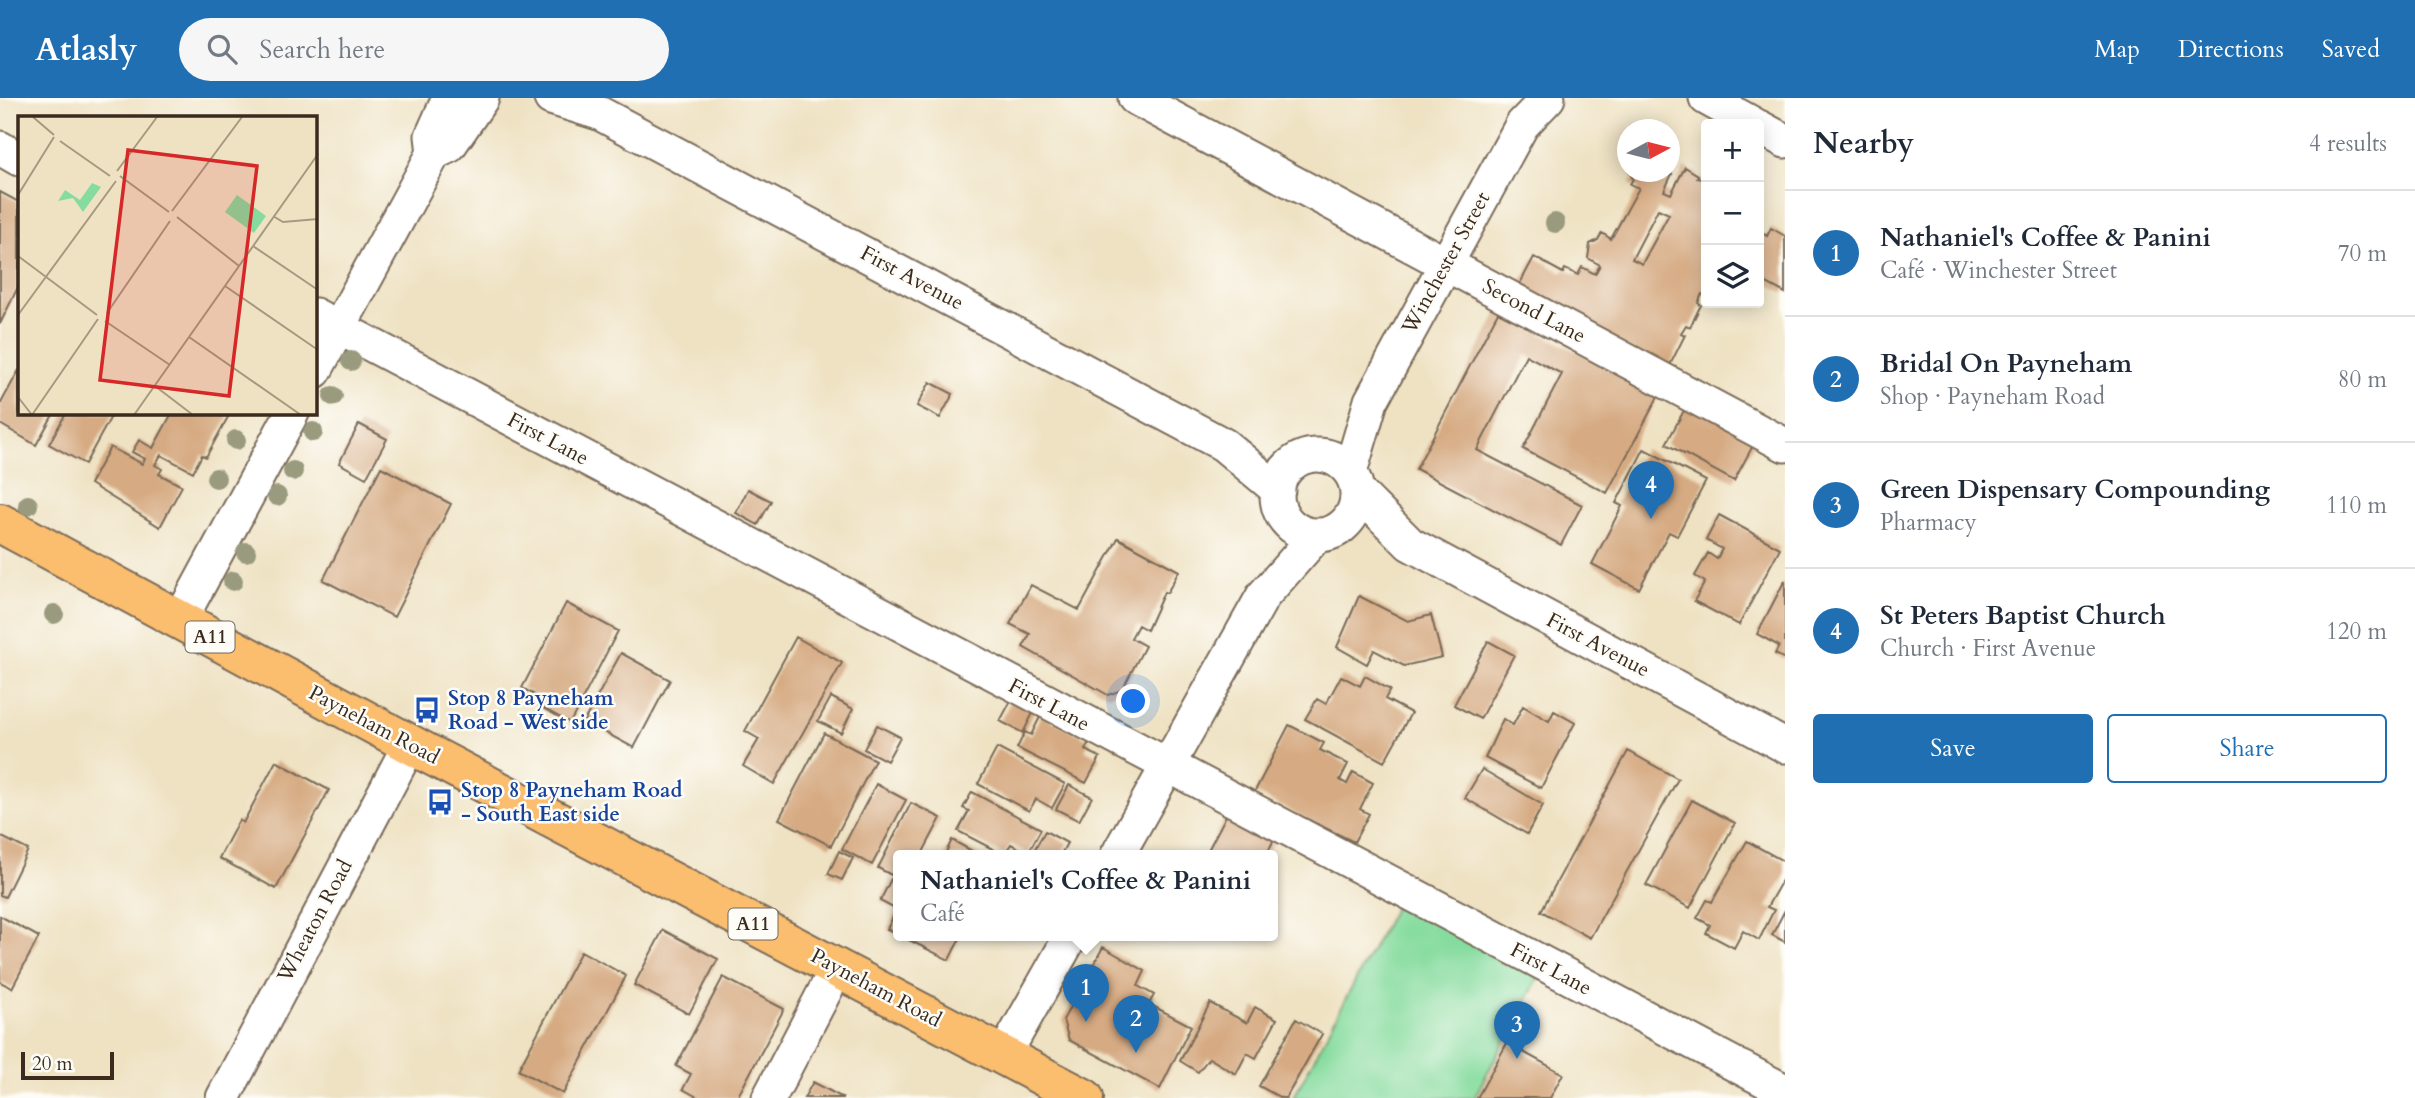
<!DOCTYPE html>
<meta charset="utf-8">
<style>
:root{--surface:#fff;--page:#f6f6f7;--text:#1f2937;--muted:#747a83;--line:#e0e1e3;--accent:#1f6fb2}
body{margin:0;font-family:Cardo,serif;background:var(--page);color:var(--text)}
.controls{position:absolute;right:21px;top:21px;display:grid;overflow:hidden;border-radius:7px;box-shadow:0 4px 18px #0003}
.controls button{width:63px;height:63px;display:grid;place-items:center;padding:0;border:0;border-bottom:2px solid var(--line);background:var(--surface);color:var(--text);font:35px sans-serif}
.compass{position:absolute;left:1617px;top:21px;width:63px;height:63px;border-radius:50%;background:var(--surface);box-shadow:0 4px 18px #0003;rotate:83deg}
.scale{position:absolute;left:21px;bottom:18px;width:93px;box-sizing:border-box;padding-left:7px;border:4px solid #3b2a1e;border-top:0;font-size:19px;line-height:24px;white-space:nowrap;color:#3b2a1e;-webkit-text-stroke:5px #fdfcf7;paint-order:stroke}
.you{position:absolute;left:1134px;top:604px;width:24px;height:24px;margin:-18px;border:5px solid #fff;border-radius:50%;background:#1a73e8;box-shadow:0 0 0 10px #1a73e833}
.badge{display:grid;place-items:center;width:46px;height:46px;border-radius:50%;background:var(--accent);color:#fff;font-size:23px;font-weight:700}
.pin{position:absolute;translate:-50% -58px;filter:drop-shadow(0 2px 4px #0008)}
.pin::after{content:'';position:absolute;top:37px;width:24px;height:21px;background:inherit;clip-path:polygon(0 0,100% 0,50% 100%)}
.popup{position:absolute;left:893px;top:752px;width:385px;height:91px;box-sizing:border-box;display:grid;place-content:center;border-radius:7px;background:var(--surface);filter:drop-shadow(0 2px 5px #0005);font-size:23px;white-space:nowrap;color:var(--muted)}
.popup b{font-size:26px;color:var(--text)}
.popup::after{content:'';position:absolute;left:50%;top:100%;margin-left:-14px;border:14px solid transparent;border-top-color:var(--surface)}
.list{margin:0;padding:0;list-style:none}
h2{display:flex;justify-content:space-between;align-items:center;height:91px;margin:0;padding:0 28px;font-size:30px}
h2 small{font-size:23px;font-weight:400;color:var(--muted)}
.list li{display:grid;grid-template-columns:46px 1fr auto;gap:21px;align-items:center;box-sizing:border-box;height:126px;padding:0 28px;border-top:2px solid var(--line)}
.list b{display:block;font-size:26px;white-space:nowrap}
.list p{margin:0;font-size:23px;white-space:nowrap;color:var(--muted)}
.list em{font-size:23px;font-style:normal;color:var(--muted)}
.actions{display:flex;gap:14px;padding:21px 28px}
.actions a{flex:1;padding:16px 0;border:2px solid var(--accent);border-radius:7px;text-align:center;font-size:24px;color:var(--accent)}
.actions .main{background:var(--accent);color:#fff}
.icon{flex:none;width:38px;height:38px;fill:none;stroke:currentColor;stroke-width:2;stroke-linecap:round;stroke-linejoin:round}
.map{position:relative;flex:none;width:1785px;height:1000px;overflow:hidden}
header{display:flex;align-items:center;gap:42px;box-sizing:border-box;height:98px;padding:0 35px;background:var(--accent);color:#fff}
header strong{font-size:33px}
nav{display:flex;gap:38px;margin-inline-start:auto;font-size:24px}
.search{width:490px;height:63px;background:var(--page);display:flex;align-items:center;gap:18px;box-sizing:border-box;padding:0 24px;border-radius:38px;color:var(--muted);font-size:26px}
main{display:flex}
aside{flex:1;background:var(--surface)}
.map>svg:first-child{display:block}
.green{fill:#86dc9f;stroke:#60835e;stroke-width:2}
.building{fill:#d6aa82;fill-rule:evenodd}
.lines{fill:none;stroke-linecap:round;stroke-linejoin:round}
.minor-casing{stroke:#7a6a58;stroke-width:37}
.major-casing{stroke:#7a6a58;stroke-width:42}
.minor{stroke:#fff;stroke-width:33}
.major{stroke:#fbbd6e;stroke-width:38}
.tree{fill:#999a7e}
.labels{text-anchor:middle;dominant-baseline:central;stroke-width:5;stroke-linejoin:round;paint-order:stroke}
.shield{fill:#fdfcf7;stroke:#75695f;stroke-width:2}
.shield-label{font-size:19px;font-weight:bold;fill:#3b2a1e}
.street-label{font-size:21px;fill:#3b2a1e;stroke:#fdfcf7}
.transit-label{font-size:21px;font-weight:bold;fill:#164399;stroke:#fdfcf7;text-anchor:start}
.inset-road{fill:none;stroke:#a79881;stroke-width:2}
.view{fill:#d62828;fill-opacity:0.15;stroke:#d62828;stroke-width:3.5}
.inset-edge{fill:none;stroke:#3b2a1e;stroke-width:3.5}
</style>
<header>
<strong>Atlasly</strong>
<div class="search"><svg class="icon" aria-label="search" viewBox="0 0 24 24"><circle cx="10" cy="10" r="6"/><path d="M15 15l6 6"/></svg>Search here</div>
<nav><a>Map</a><a>Directions</a><a>Saved</a></nav>
</header>
<main>
<div class="map">
<svg width="1785" height="1000" viewBox="0 0 1785 1000">
<rect width="100%" height="100%" fill="#fdfcf7"/>
<filter id="ink" filterUnits="userSpaceOnUse"><feTurbulence type="fractalNoise" baseFrequency=".0143" numOctaves="2"/><feDisplacementMap in="SourceGraphic" scale="14" xChannelSelector="R" yChannelSelector="G"/><feConvolveMatrix kernelMatrix="1 2 1 2 8 2 1 2 1" color-interpolation-filters="sRGB"/></filter>
<filter id="wash" filterUnits="userSpaceOnUse"><feTurbulence type="fractalNoise" baseFrequency=".00686" numOctaves="4" result="noise"/><feDisplacementMap in="SourceGraphic" scale="28" xChannelSelector="R" yChannelSelector="G"/><feGaussianBlur stdDeviation="1.57" result="paint"/><feColorMatrix in="noise" values="0 0 0 0 0 0 0 0 0 0 0 0 0 0 0 0 0 1.4 0 .05"/><feComposite in="paint" operator="in"/></filter>
<g filter="url(#wash)">
<rect width="100%" height="100%" fill="#efe2c3"/>
<path class="green" d="M1398,803l141,76 -65,121h-181z"/>
<g id="blocks">
<path class="building" d="M1685,69l13,8 -1,3 9,2v116l-4,-2 -4,9 3,2 -11,22 -4,-2 -5,8 4,2 -17,34 -151,-80 17,-32 29,16 2,-4 13,6 4,-8 13,7 5,-9 -12,-7 2,-14 8,-4 4,-7 9,6 28,-51 -9,-4 3,-5 -3,-7 42,2 -8,17 7,3zM1658,111l11,5 -27,50 -10,-5z
M0,94l19,10v83l-19,39z
M1771,130l14,8v57l-26,-14v-48l8,5z
M1498,214l162,81 -53,100 -84,-44 39,-75 -36,-19 -49,95 105,55 -21,40 -145,-76z
M19,272v43h35l-18,32 -36,-21v-19z
M930,284l23,12 -13,24 -23,-12z
M1688,305l68,37 -22,41 -68,-37z
M66,315h47l-28,51 -36,-20z
M172,315h53l3,4 -22,40 -4,-2 -9,17 -32,-17 -6,10 7,4 -3,5 23,12 -22,41 -70,-43 20,-37 32,17 3,-5 -13,-7 7,-12 14,8z
M359,326l28,15 -21,39 -27,-15z
M1644,351l62,32 -29,55 -8,-4 -30,57 -47,-25 30,-58 -6,-3z
M381,369l70,37 -57,113 -71,-37z
M748,391l23,12 -13,24 -22,-12z
M1719,417l61,33 -41,77 -45,-24 11,-19 -10,-6 13,-23 9,6 5,-10 -16,-9z
M1118,440l61,33 -12,22 -3,-1 -17,38 -9,-5 -7,13 14,8 -23,44 -14,5 -85,-48 7,-13 -20,-10 21,-39 48,25z
M1785,482v79l-10,-5 4,-8 -22,-12z
M1359,498l49,25 23,-6 11,42 -38,9 -30,-16 -7,14 -30,-17z
M566,505l52,28 -48,92 -31,-17 3,-7 -20,-11z
M796,539l46,26 -68,121 -31,-18 16,-27 -14,-8z
M1488,543l26,14 -34,64 -26,-14z
M621,555l49,27 -36,68 -50,-27z
M1341,578l19,10 5,-10 25,14 -5,9 26,14 -27,49 -79,-43 12,-20 9,5z
M831,599l22,12 -12,24 -23,-12z
M1013,599l22,12 -12,24 -23,-12z
M1523,608l26,15 5,-10 21,12 -34,65 -56,-30 18,-39 10,6z
M1041,617l49,25 -5,10 15,7 -14,26 -69,-35 8,-16 6,3z
M877,627l23,12 -13,24 -23,-12z
M1289,627l35,18 -4,7 28,14 -8,16 7,4 6,-12 20,11 -13,26 9,5 -15,28 -100,-49z
M824,635l51,27 -44,86 -52,-27z
M997,650l68,36 -13,24 -16,-9 -7,12 -51,-27z
M1628,653l50,28 -88,159 -49,-27z
M276,663l53,29 -53,99 -57,-31 20,-38 4,3z
M1482,671l61,36 -16,29 -62,-36z
M876,686l30,16 -34,65 -30,-16z
M1069,687l23,12 -13,24 -23,-12z
M972,694l69,37 -13,24 -17,-9 -7,11 -46,-24 11,-20 -6,-3z
M1692,702l43,23 -45,85 -44,-23z
M911,705l30,15 -20,38h-22v23l-21,-11z
M1230,710l47,25 -11,23h-61z
M1045,733l22,12 -7,13h-29z
M0,738l28,14 -23,47 -5,-2z
M952,742l29,16h-37z
M1747,743l38,21v13l-18,32 7,3 -15,30 -16,-9 -9,17 -28,-15 4,-8 -13,-7 10,-18 5,2z
M839,753l14,7 -11,22 -14,-6z
M891,781l8,3v16l-6,10 -13,-7z
M899,807v30l-12,-6z
M1785,812v32l-13,-7z
M0,818l39,21 -27,51 -12,-6z
M663,832l55,29 -29,55 -55,-29z
M901,838h60l-12,24z
M1103,849l42,24 -7,15 16,9 -5,9 42,22 -31,63 -91,-49 -6,-20z
M581,853l45,25 -63,118 -45,-24z
M723,879l61,32 -47,89h-38l-16,-9 8,-15 -15,-8z
M1210,905l37,20 8,-16 22,12 -21,39 -9,-5 -11,21 -27,-16 -11,14 -18,-11z
M1296,921l26,15 -36,64h-5l-22,-12z
M1507,945l56,31 -13,24h-73z
M813,984l30,16h-39z"/>
</g>
</g>
<g filter="url(#ink)">
<use href="#blocks" fill-opacity="0" stroke="#7a6a58" stroke-width="2"/>
<g class="lines">
<g class="minor-casing">
<path id="minor" d="M551,0l48,15 625,332 54,45
M1135,0l650,347
M1706,0l47,26
M1759,29l26,14
M0,50l19,11
M434,55l15,-7 33,-48
M315,217l1470,776
M315,273l119,-218 -2,-17 17,-38
M1277 397a40 40 0 1 1 80 0a40 40 0 1 1-80 0Z
M1350,374l21,-71 151,-276 26,-27
M1357,393l53,53 375,202
M180,522l112,-207
M1117,758l146,-260 54,-61
M1004,957l67,-119
M223,1000l187,-354
M769,1000l68,-130"/>
</g>
<g class="major-casing">
<path id="major" d="M0,425l421,227 663,348"/>
</g>
<use href="#minor" class="minor"/>
<use href="#major" class="major"/>
</g>
<g class="tree">
<circle cx="1555" cy="125" r="10"/>
<circle cx="351" cy="263" r="10"/>
<circle cx="333" cy="298" r="10"/>
<circle cx="313" cy="334" r="10"/>
<circle cx="236" cy="342" r="10"/>
<circle cx="293" cy="373" r="10"/>
<circle cx="216" cy="380" r="10"/>
<circle cx="277" cy="398" r="10"/>
<circle cx="28" cy="407" r="10"/>
<circle cx="246" cy="454" r="10"/>
<circle cx="233" cy="483" r="10"/>
<circle cx="54" cy="516" r="10"/>
</g>
</g>
<defs>
<g id="bus-bare" transform="scale(2.1)"><path d="M-5-6H5V4H4V6H2V4H-2V6H-4V4H-5ZM-3.5-4V0h7V-4ZM-3.5 1.2v1.5H-2V1.2ZM2 1.2v1.5H3.5V1.2Z" fill="#1a4fb4" stroke="#fdfcf7" stroke-width="2.5" paint-order="stroke"/></g>
</defs>
<g fill-rule="evenodd">
<use href="#bus-bare" x="427" y="612"/>
<use href="#bus-bare" x="440" y="704"/>
</g>
<g class="labels">
<g class="shield">
<rect x="185.5" y="523.5" width="49" height="31" rx="5"/>
<rect x="728.5" y="810.5" width="49" height="31" rx="5"/>
</g>
<g class="shield-label">
<text x="210" y="539">A11</text>
<text x="753" y="826">A11</text>
</g>
<g class="street-label">
<text transform="translate(1446 165) rotate(-61)">Winchester Street</text>
<text transform="translate(912 180) rotate(28)">First Avenue</text>
<text transform="translate(1534 213) rotate(28)">Second Lane</text>
<text transform="translate(548 341) rotate(28)">First Lane</text>
<text transform="translate(1598 547) rotate(28)">First Avenue</text>
<text transform="translate(1049 607) rotate(28)">First Lane</text>
<text transform="translate(374 627) rotate(28)">Payneham Road</text>
<text transform="translate(315 823) rotate(-62)">Wheaton Road</text>
<text transform="translate(1551 871) rotate(28)">First Lane</text>
<text transform="translate(876 890) rotate(28)">Payneham Road</text>
</g>
<g class="transit-label">
<text x="448" y="600">Stop 8 Payneham<tspan x="448" dy="24">Road - West side</tspan></text>
<text x="461" y="692">Stop 8 Payneham Road<tspan x="461" dy="24">- South East side</tspan></text>
</g>
</g>
<g transform="translate(18 18)">
<rect width="299" height="299" fill="#efe2c3"/>
<path d="M74,67l9,4 -18,25 -10,-14 -15,3 7,-11 15,10zM219,79l29,21 -12,17 -29,-21z" fill="#86dc9f"/>
<path class="inset-road" d="M15,1l21,18M42,25l50,35M99,55l40,-54M102,60l49,36M0,79l36,-58M154,95l70,-94M255,100l10,6 35,-3M159,101l62,49M235,130l65,44M0,140l79,59M207,170l93,64M89,197l63,-92M0,199l98,-134M87,205l65,44M171,221l112,78M137,270l38,29M0,281l14,18M14,299l66,-96M116,299l184,-261"/>
<path class="view" d="M110,34l129,16 -28,230 -129,-16z"/>
<rect width="299" height="299" class="inset-edge"/>
</g>
</svg>
<div class="controls">
<button>+</button>
<button>−</button>
<button><svg class="icon" aria-label="layers" viewBox="0 0 24 24"><path d="M12 4l9 5-9 5-9-5zM3 14l9 5 9-5"/></svg></button>
</div>
<svg class="compass" viewBox="-18 -18 36 36"><path d="M0-13l5 13h-10z" fill="#e53935"/><path d="M0 13l5-13h-10z" fill="#747a83"/></svg>
<div class="scale">20 m</div>
<div class="you"></div>
<div class="pin badge" style="left:1086px;top:924px">1</div>
<div class="popup"><b>Nathaniel's Coffee &amp; Panini</b>Café</div>
<div class="pin badge" style="left:1136px;top:955px">2</div>
<div class="pin badge" style="left:1517px;top:961px">3</div>
<div class="pin badge" style="left:1651px;top:421px">4</div>
</div>
<aside>
<h2>Nearby<small>4 results</small></h2>
<ul class="list">
<li><span class="badge">1</span><div><b>Nathaniel's Coffee &amp; Panini</b><p>Café · Winchester Street</p></div><em>70 m</em></li>
<li><span class="badge">2</span><div><b>Bridal On Payneham</b><p>Shop · Payneham Road</p></div><em>80 m</em></li>
<li><span class="badge">3</span><div><b>Green Dispensary Compounding</b><p>Pharmacy</p></div><em>110 m</em></li>
<li><span class="badge">4</span><div><b>St Peters Baptist Church</b><p>Church · First Avenue</p></div><em>120 m</em></li>
</ul>
<div class="actions"><a class="main">Save</a><a>Share</a></div>
</aside>
</main>
